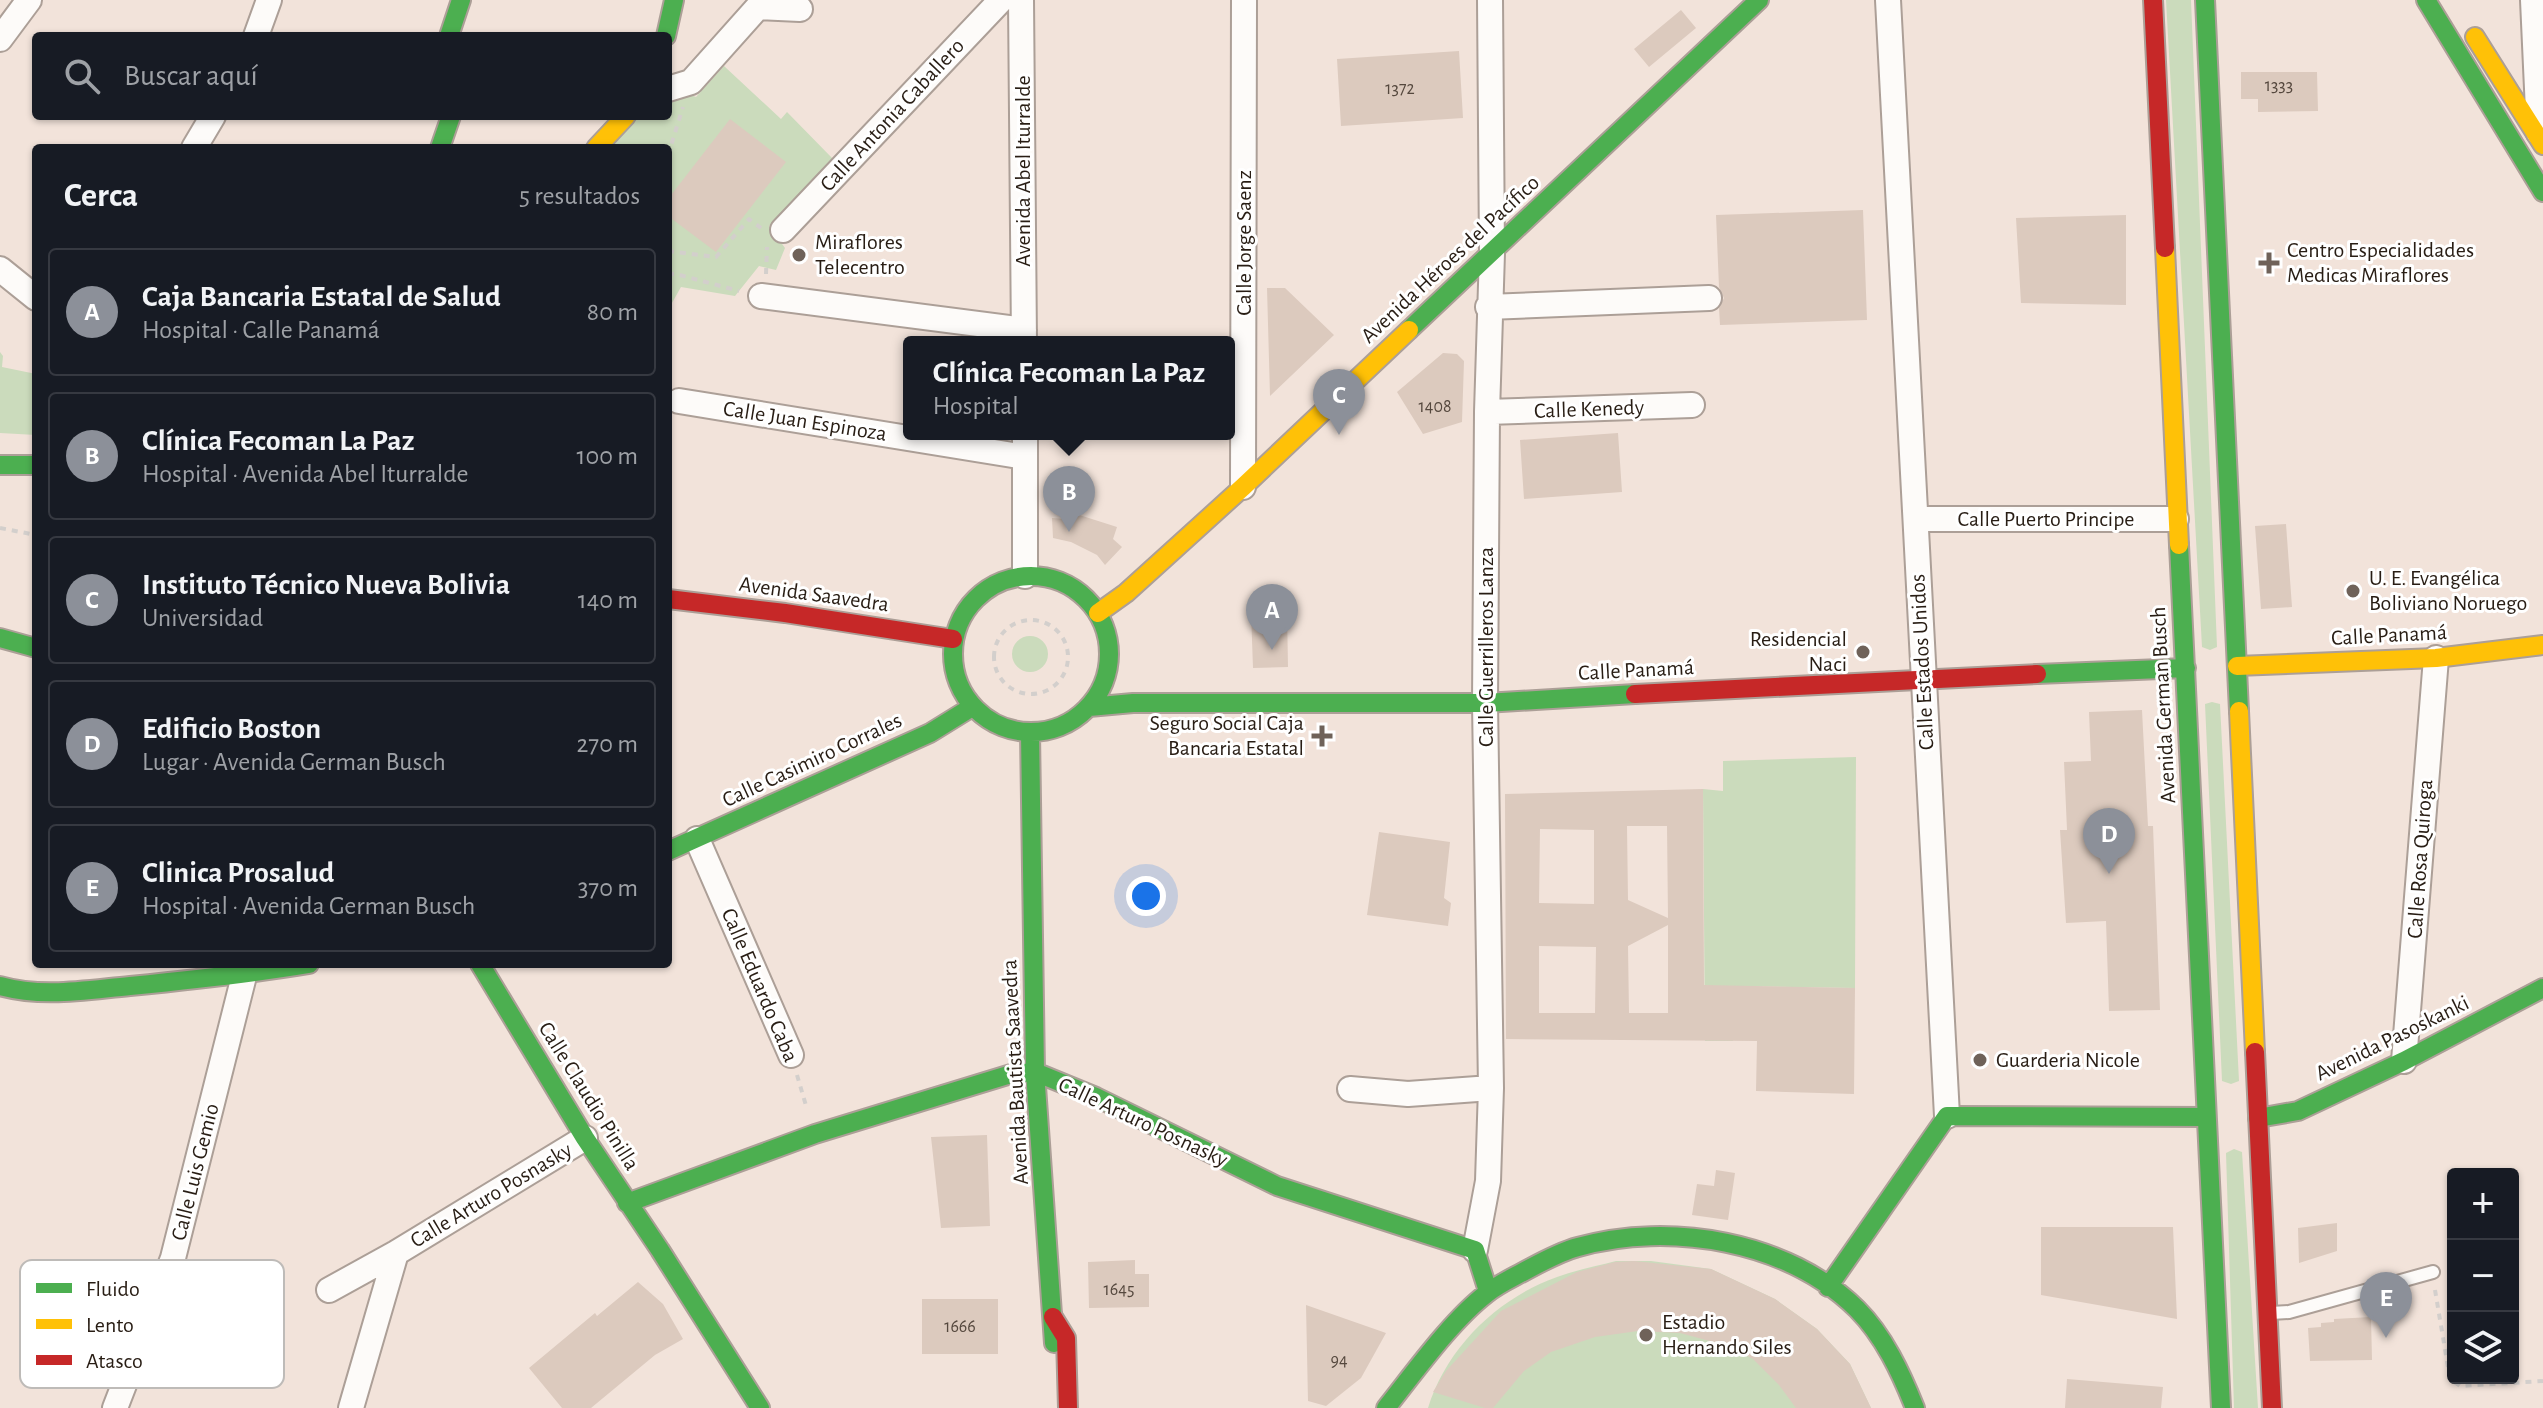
<!DOCTYPE html>
<html lang="es">
<meta charset="utf-8">
<style>
:root{--surface:#171b24;--page:#20242c;--text:#f1f3f6;--muted:#9ea1a6;--line:#363941;--accent:#8c9099}
body{margin:0;font-family:"Alegreya Sans",sans-serif;background:var(--page);color:var(--text)}
.controls{position:absolute;right:24px;bottom:24px;display:grid;overflow:hidden;border-radius:8px;box-shadow:0 2px 6px #0004}
.controls button{width:72px;height:72px;display:grid;place-items:center;padding:0;border:0;border-bottom:2px solid var(--line);background:var(--surface);color:var(--text);font:40px sans-serif}
.you{position:absolute;left:1146px;top:896px;width:28px;height:28px;margin:-20px;border:6px solid #fff;border-radius:50%;background:#1a73e8;box-shadow:0 0 0 12px #1a73e833}
.badge{display:grid;place-items:center;width:52px;height:52px;border-radius:50%;background:var(--accent);color:#fff;font-size:26px;font-weight:700}
.pin{position:absolute;translate:-50% -66px;filter:drop-shadow(0 2px 4px #0008)}
.pin::after{content:'';position:absolute;top:42px;width:28px;height:24px;background:inherit;clip-path:polygon(0 0,100% 0,50% 100%)}
.popup{position:absolute;left:903px;top:336px;width:332px;height:104px;box-sizing:border-box;display:grid;place-content:center;border-radius:8px;background:var(--surface);filter:drop-shadow(0 2px 6px #0005);font-size:26px;white-space:nowrap;color:var(--muted)}
.popup b{font-size:30px;color:var(--text)}
.popup::after{content:'';position:absolute;left:50%;top:100%;margin-left:-16px;border:16px solid transparent;border-top-color:var(--surface)}
.list{margin:0;padding:0;list-style:none}
h2{display:flex;justify-content:space-between;align-items:center;height:104px;margin:0;padding:0 32px;font-size:34px}
h2 small{font-size:26px;font-weight:400;color:var(--muted)}
.list li{display:grid;grid-template-columns:52px 1fr auto;gap:24px;align-items:center;box-sizing:border-box;height:128px;margin:0 16px 16px;padding:0 16px;border:2px solid var(--line);border-radius:8px}
.list b{display:block;font-size:30px;white-space:nowrap}
.list p{margin:0;font-size:26px;white-space:nowrap;color:var(--muted)}
.list em{font-size:26px;font-style:normal;color:var(--muted)}
.icon{flex:none;width:44px;height:44px;fill:none;stroke:currentColor;stroke-width:2;stroke-linecap:round;stroke-linejoin:round}
.map{position:relative;flex:none;width:2543px;height:1408px;overflow:hidden}
.search{position:absolute;background:var(--surface);box-shadow:0 2px 6px #0004;left:32px;top:32px;width:640px;height:88px;display:flex;align-items:center;gap:20px;box-sizing:border-box;padding:0 28px;border-radius:8px;color:var(--muted);font-size:30px}
.panel{position:absolute;background:var(--surface);box-shadow:0 2px 6px #0004;left:32px;top:144px;width:640px;height:824px;border-radius:8px}
.map>svg:first-child{display:block}
.green{fill:#cbdbbc}
.building{fill:#dccabe;fill-rule:evenodd}
.lines{fill:none;stroke-linecap:round;stroke-linejoin:round}
.lane-casing{stroke:#ac9f97;stroke-width:16}
.street-casing{stroke:#ac9f97;stroke-width:28}
.fast-casing{stroke:#ac9f97;stroke-width:22}
.slow-casing{stroke:#ac9f97;stroke-width:22}
.jam-casing{stroke:#ac9f97;stroke-width:22}
.path{stroke:#d3cfcc;stroke-width:4;stroke-dasharray:6 6;stroke-linecap:butt}
.lane{stroke:#fdfbf9;stroke-width:12}
.street{stroke:#fdfbf9;stroke-width:24}
.fast{stroke:#4caf50;stroke-width:18}
.slow{stroke:#ffc107;stroke-width:18}
.jam{stroke:#c62828;stroke-width:18}
.poi-dot{fill:#6f6259;stroke:#fff;stroke-width:3}
.labels{text-anchor:middle;dominant-baseline:central;stroke-width:6;stroke-linejoin:round;paint-order:stroke}
.number-label{font-size:18px;fill:#55483e}
.street-label{font-size:22px;fill:#281d14;stroke:#fff}
.poi-label{font-size:22px;fill:#281d14;stroke:#fff;text-anchor:start}
.key{fill:#fff;stroke:#bebbb8;stroke-width:2}
.key-label{font-size:22px;fill:#281d14}
</style>
<div class="map">
<svg width="2543" height="1408" viewBox="0 0 2543 1408">
<rect width="100%" height="100%" fill="#f2e3da"/>
<path class="green" d="M2166,0h25l26,647 -7,3 -8,-3z
M724,66l57,53 6,-7 47,48 -65,66 16,22 -9,22 -17,-4 -24,30 -54,-9 -13,23v-162h-59l26,-32h33v-17l20,-5 8,3z
M0,352l3,4 -1,11 34,7v61l-36,-2z
M1012 654a18 18 0 1 1 36 0a18 18 0 1 1-36 0Z
M2212,702l8,2 19,377 -8,3 -9,-3 -17,-377z
M1856,757l-1,231 -120,-2 -2,55h-28l-2,-252 20,2v-30z
M2234,1149l8,3 16,256h-24l-8,-255z
M1616,1261h35l60,8 64,30 42,30 33,35 21,44h-443c19,-61 70,-110 129,-131 19,-7 40,-11 59,-16z"/>
<path class="building" d="M1681,10l15,18 -47,39 -15,-18z
M1459,51l4,67 -122,8 -4,-67z
M2241,72h76l1,39 -60,1v-13h-17z
M730,119l56,43 -70,90 -48,-36v-17z
M1863,210l4,110 -147,5 -1,-17 5,-10 -5,-11 -3,-72z
M2126,215v90l-105,-2 -5,-85z
M1267,288h18l49,47 -64,61z
M1443,353l14,1 7,7 -2,61 -39,12 -26,-42z
M1618,433l4,59 -98,7 -4,-59z
M1070,512l47,15 -4,12 9,8 -17,18 -8,-10 -26,-13 -18,-4 -1,-20 13,1z
M2286,524l6,83 -31,2 -6,-83z
M1287,611l1,56 -35,1 -2,-56z
M2142,710l6,116h5l7,184 -51,1 -3,-90 -40,2 -6,-93h7l-3,-68 27,-1 -2,-49z
M1703,789l1,196 151,3 -1,106 -98,-3 1,-50 -251,-2 -1,-245zM1627,826h40l1,92 -40,-18zM1540,829l54,1v74l-55,-1zM1668,925v88h-39l-1,-67zM1539,946l57,1 -1,66h-56z
M1379,832l71,10 -6,56 7,5 -3,23 -81,-11z
M987,1135l3,91 -49,2 -10,-91z
M1716,1170l19,3 -7,47 -36,-5 5,-31 17,2z
M2337,1223v28l-38,12 -1,-35z
M2041,1227h132l4,92 -136,-24z
M1135,1260v14h14v33l-60,1 -1,-46z
M1634,1261l77,8 64,30 42,30 33,35 21,44h-75l-17,-23 -26,-26 -25,-13 -48,-13 -42,-2 -43,6 -44,15 -27,19 -31,37h-8l-52,-16 13,-21 55,-60 76,-39 38,-10z
M638,1282l25,22 20,35 -28,16 -64,53h-29l-33,-40 66,-55 2,3z
M922,1299h76v55h-76z
M1306,1305l80,28 -25,45 -35,28 -18,-5z
M2371,1317l1,43 -62,1 -2,-33 13,-1v-4l13,-1v-3z
M2067,1379l96,8 -2,21h-96z"/>
<g class="lines">
<g class="lane-casing">
<path id="lane" d="M2271,1313l18,-1 144,-40"/>
</g>
<g class="street-casing">
<path id="street" d="M1021,0l3,342
M1888,0l59,1116
M2533,0l6,133
M256,36l13,-36
M0,39l29,-39
M668,89l23,-7 67,-75 42,2
M194,148l19,-32
M783,230l218,-230
M0,269l36,29
M761,296l263,34
M1488,307l221,-9
M679,401l346,56
M1487,412l205,-7
M1025,434v142
M1243,487l1,-487
M1916,519h260
M697,839l94,216
M2404,1061l32,-403
M1350,1089l58,5 83,-6
M1475,1250l13,-69 3,-93 -6,-385 2,-291 5,-159 -2,-253
M329,1290l67,-37 189,-115
M115,1408l58,-150 74,-294
M351,1408l45,-155"/>
</g>
<g class="fast-casing">
<path id="fast" d="M2205,0l34,711
M2426,0l117,192
M449,36l12,-36
M666,36l8,-36
M440,148l11,-32
M1409,330l350,-330
M0,465h36
M2179,545l42,863
M953 654a78 78 0 1 1 156 0a78 78 0 1 1-156 0Z
M0,638l36,10
M2037,674l149,-6
M1089,707l44,-4h352l150,-9
M1030,733l5,339 19,271
M668,851l262,-118 42,-26
M480,964l105,174 75,112 100,158
M0,986c43,12 86,4 130,0 60,-6 120,-12 179,-22
M2258,1118l40,-7 106,-50 139,-73
M627,1203l188,-69 196,-60 24,-2 61,25 181,89 198,64 13,41
M1828,1287l119,-171 259,1
M1386,1408c28,-35 65,-87 100,-114 11,-9 24,-15 37,-22 17,-9 36,-20 55,-25 92,-26 210,-6 279,62 27,27 44,64 58,99"/>
</g>
<g class="slow-casing">
<path id="slow" d="M2475,37l68,108
M596,148l30,-32
M2165,248l14,297
M1098,613l28,-20 117,-106 166,-157
M2237,666l199,-8 107,-13
M2239,711l16,341"/>
</g>
<g class="jam-casing">
<path id="jam" d="M2153,0l12,248
M668,599l117,14 168,26
M1635,694l402,-20
M2255,1052l17,356
M1053,1317l13,21 2,70"/>
</g>
<path class="path" d="M668,155l15,-48
M668,251l48,6 33,-38 12,9
M668,274h8l63,17
M766,274l1,-27
M0,528l36,7
M994 657a37 37 0 1 1 74 0a37 37 0 1 1-74 0Z
M797,1075l10,34
M2435,1290l15,89 10,7 83,-5"/>
<use href="#lane" class="lane"/>
<use href="#street" class="street"/>
<use href="#fast" class="fast"/>
<use href="#slow" class="slow"/>
<use href="#jam" class="jam"/>
</g>
<g class="poi-dot">
<circle cx="799" cy="255" r="8"/>
<path d="M2265 251h8v8h8v8h-8v8h-8v-8h-8v-8h8z"/>
<circle cx="2353" cy="591" r="8"/>
<circle cx="1863" cy="652" r="8"/>
<path d="M1318 724h8v8h8v8h-8v8h-8v-8h-8v-8h8z"/>
<circle cx="1980" cy="1060" r="8"/>
<circle cx="1646" cy="1335" r="8"/>
</g>
<g class="labels">
<g class="number-label">
<text x="2279" y="86">1333</text>
<text x="1400" y="89">1372</text>
<text x="1435" y="407">1408</text>
<text x="1119" y="1290">1645</text>
<text x="960" y="1327">1666</text>
<text x="1339" y="1361">94</text>
</g>
<g class="street-label">
<text transform="translate(892 115) rotate(-47)">Calle Antonia Caballero</text>
<text transform="translate(1023 171) rotate(-90)">Avenida Abel Iturralde</text>
<text transform="translate(1244 243) rotate(-90)">Calle Jorge Saenz</text>
<text transform="translate(1450 259) rotate(-43)">Avenida Héroes del Pacífico</text>
<text transform="translate(1589 409) rotate(-2)">Calle Kenedy</text>
<text transform="translate(805 421) rotate(9)">Calle Juan Espinoza</text>
<text x="2046" y="519">Calle Puerto Principe</text>
<text transform="translate(814 594) rotate(8)">Avenida Saavedra</text>
<text transform="translate(2389 635) rotate(-3)">Calle Panamá</text>
<text transform="translate(1486 647) rotate(-90)">Calle Guerrilleros Lanza</text>
<text transform="translate(1922 662) rotate(-93)">Calle Estados Unidos</text>
<text transform="translate(1636 670) rotate(-3)">Calle Panamá</text>
<text transform="translate(2163 705) rotate(-93)">Avenida German Busch</text>
<text transform="translate(812 760) rotate(-25)">Calle Casimiro Corrales</text>
<text transform="translate(2420 859) rotate(-86)">Calle Rosa Quiroga</text>
<text transform="translate(760 985) rotate(67)">Calle Eduardo Caba</text>
<text transform="translate(2392 1038) rotate(-26)">Avenida Pasoskanki</text>
<text transform="translate(1015 1072) rotate(-93)">Avenida Bautista Saavedra</text>
<text transform="translate(589 1096) rotate(58)">Calle Claudio Pinilla</text>
<text transform="translate(1143 1122) rotate(25)">Calle Arturo Posnasky</text>
<text transform="translate(195 1172) rotate(-76)">Calle Luis Gemio</text>
<text transform="translate(491 1195) rotate(-31)">Calle Arturo Posnasky</text>
</g>
<g class="poi-label">
<text x="815" y="242">Miraflores<tspan x="815" dy="25">Telecentro</tspan></text>
<text x="2287" y="250">Centro Especialidades<tspan x="2287" dy="25">Medicas Miraflores</tspan></text>
<text x="2369" y="578">U. E. Evangélica<tspan x="2369" dy="25">Boliviano Noruego</tspan></text>
<text x="1847" y="639" text-anchor="end">Residencial<tspan x="1847" dy="25">Naci</tspan></text>
<text x="1304" y="723" text-anchor="end">Seguro Social Caja<tspan x="1304" dy="25">Bancaria Estatal</tspan></text>
<text x="1996" y="1060">Guarderia Nicole</text>
<text x="1662" y="1322">Estadio<tspan x="1662" dy="25">Hernando Siles</tspan></text>
</g>
</g>
<rect x="20" y="1260" width="264" height="128" rx="12" class="key"/>
<rect x="36" y="1283" width="36" height="10" fill="#4caf50"/>
<rect x="36" y="1319" width="36" height="10" fill="#ffc107"/>
<rect x="36" y="1355" width="36" height="10" fill="#c62828"/>
<g class="key-label">
<text x="86" y="1296">Fluido</text>
<text x="86" y="1332">Lento</text>
<text x="86" y="1368">Atasco</text>
</g>
</svg>
<div class="controls">
<button>+</button>
<button>−</button>
<button><svg class="icon" aria-label="layers" viewBox="0 0 24 24"><path d="M12 4l9 5-9 5-9-5zM3 14l9 5 9-5"/></svg></button>
</div>
<div class="you"></div>
<div class="pin badge" style="left:1272px;top:650px">A</div>
<div class="pin badge" style="left:1069px;top:532px">B</div>
<div class="popup"><b>Clínica Fecoman La Paz</b>Hospital</div>
<div class="pin badge" style="left:1339px;top:435px">C</div>
<div class="pin badge" style="left:2109px;top:874px">D</div>
<div class="pin badge" style="left:2386px;top:1338px">E</div>
<div class="search"><svg class="icon" aria-label="search" viewBox="0 0 24 24"><circle cx="10" cy="10" r="6"/><path d="M15 15l6 6"/></svg>Buscar aquí</div>
<section class="panel">
<h2>Cerca<small>5 resultados</small></h2>
<ul class="list">
<li><span class="badge">A</span><div><b>Caja Bancaria Estatal de Salud</b><p>Hospital · Calle Panamá</p></div><em>80 m</em></li>
<li><span class="badge">B</span><div><b>Clínica Fecoman La Paz</b><p>Hospital · Avenida Abel Iturralde</p></div><em>100 m</em></li>
<li><span class="badge">C</span><div><b>Instituto Técnico Nueva Bolivia</b><p>Universidad</p></div><em>140 m</em></li>
<li><span class="badge">D</span><div><b>Edificio Boston</b><p>Lugar · Avenida German Busch</p></div><em>270 m</em></li>
<li><span class="badge">E</span><div><b>Clinica Prosalud</b><p>Hospital · Avenida German Busch</p></div><em>370 m</em></li>
</ul>
</section>
</div>
